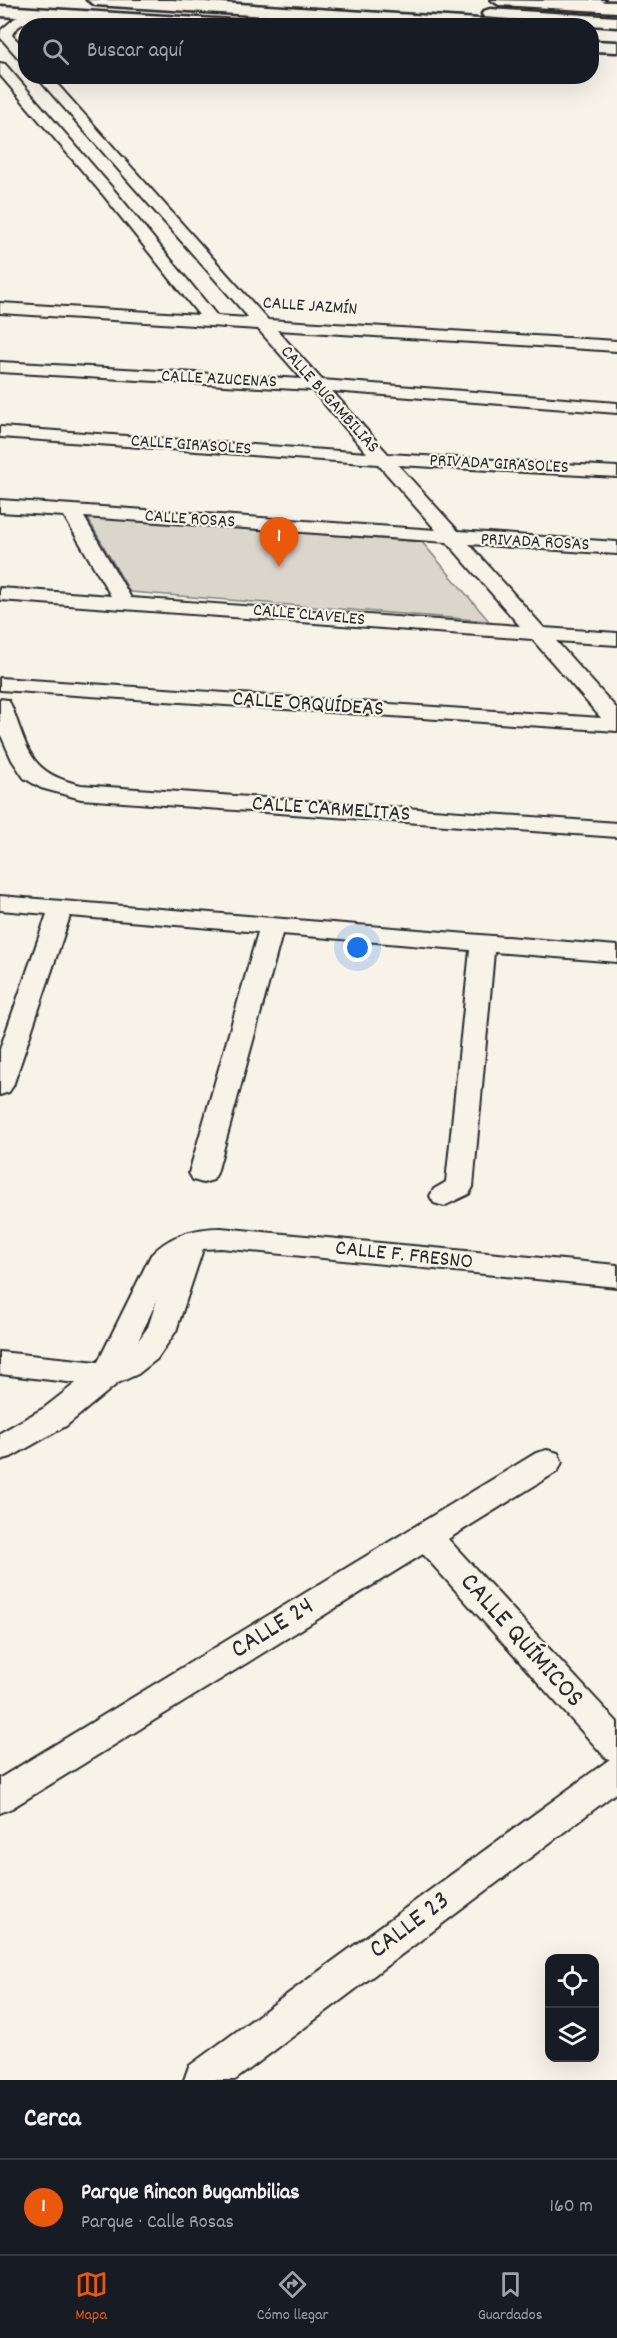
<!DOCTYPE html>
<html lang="es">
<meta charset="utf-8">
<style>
:root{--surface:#171b24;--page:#20242c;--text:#f1f3f6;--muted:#9ea1a6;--line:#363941;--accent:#ea580c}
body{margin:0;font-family:Dekko,sans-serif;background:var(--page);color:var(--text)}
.controls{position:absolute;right:18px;bottom:18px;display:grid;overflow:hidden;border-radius:12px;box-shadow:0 6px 24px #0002}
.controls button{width:54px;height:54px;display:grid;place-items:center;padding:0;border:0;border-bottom:2px solid var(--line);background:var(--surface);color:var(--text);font:30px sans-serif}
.you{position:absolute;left:358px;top:948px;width:21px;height:21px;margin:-15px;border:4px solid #fff;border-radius:50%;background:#1a73e8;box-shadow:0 0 0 9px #1a73e833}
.badge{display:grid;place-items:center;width:39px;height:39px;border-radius:50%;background:var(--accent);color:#fff;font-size:20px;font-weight:700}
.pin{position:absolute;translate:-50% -50px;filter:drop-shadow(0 2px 3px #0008)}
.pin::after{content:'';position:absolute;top:32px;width:21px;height:18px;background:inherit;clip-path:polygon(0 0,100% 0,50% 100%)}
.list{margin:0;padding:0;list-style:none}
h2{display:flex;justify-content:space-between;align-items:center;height:78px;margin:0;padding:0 24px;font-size:26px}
h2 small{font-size:20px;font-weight:400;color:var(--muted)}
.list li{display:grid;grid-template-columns:39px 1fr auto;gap:18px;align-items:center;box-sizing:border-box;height:96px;padding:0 24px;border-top:2px solid var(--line)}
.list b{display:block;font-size:22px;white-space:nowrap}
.list p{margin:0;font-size:20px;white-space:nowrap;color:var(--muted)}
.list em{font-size:20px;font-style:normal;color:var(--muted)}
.icon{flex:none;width:33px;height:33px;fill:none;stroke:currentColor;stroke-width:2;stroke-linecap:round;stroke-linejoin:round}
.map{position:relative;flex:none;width:617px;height:2080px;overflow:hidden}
.search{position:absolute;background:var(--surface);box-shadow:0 6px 24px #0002;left:18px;right:18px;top:18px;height:66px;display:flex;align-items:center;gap:15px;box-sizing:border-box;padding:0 21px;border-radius:24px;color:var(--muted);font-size:22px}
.sheet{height:174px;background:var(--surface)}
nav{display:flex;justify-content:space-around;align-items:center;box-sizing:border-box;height:84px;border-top:2px solid var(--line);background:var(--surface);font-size:16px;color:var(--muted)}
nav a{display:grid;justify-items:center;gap:3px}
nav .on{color:var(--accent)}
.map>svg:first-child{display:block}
.green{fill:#dad6cc;stroke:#82807c;stroke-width:1.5}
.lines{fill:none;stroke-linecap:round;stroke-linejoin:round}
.minor-casing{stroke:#2b2b2b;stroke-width:4}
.tertiary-casing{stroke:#2b2b2b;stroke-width:5}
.secondary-casing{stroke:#2b2b2b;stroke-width:5}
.primary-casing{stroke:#2b2b2b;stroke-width:5}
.trunk-casing{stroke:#2b2b2b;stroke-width:5}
.minor{fill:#f7f3e8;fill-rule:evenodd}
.tertiary{fill:#f7f3e8;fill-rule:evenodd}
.secondary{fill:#f7f3e8;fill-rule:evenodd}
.primary{fill:#f7f3e8;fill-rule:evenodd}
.trunk{fill:#f7f3e8;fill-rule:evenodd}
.labels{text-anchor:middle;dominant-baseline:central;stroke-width:4.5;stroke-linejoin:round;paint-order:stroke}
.far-street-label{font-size:18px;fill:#2b2b2b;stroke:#f7f3e8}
.street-label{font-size:22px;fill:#2b2b2b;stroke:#f7f3e8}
.near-street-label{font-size:27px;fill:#2b2b2b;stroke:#f7f3e8}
</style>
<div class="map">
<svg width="617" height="2080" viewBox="0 0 617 2080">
<rect width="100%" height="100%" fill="#f7f3e8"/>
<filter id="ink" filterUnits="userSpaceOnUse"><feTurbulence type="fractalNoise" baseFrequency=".0167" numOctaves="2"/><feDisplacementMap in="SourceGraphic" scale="12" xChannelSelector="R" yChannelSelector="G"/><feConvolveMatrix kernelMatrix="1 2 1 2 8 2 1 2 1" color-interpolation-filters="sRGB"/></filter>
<g filter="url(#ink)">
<path class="green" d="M87,517l335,25 67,79 -359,-29z"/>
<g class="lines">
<g class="minor-casing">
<path id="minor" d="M41,10l4,1 2,3 -2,3c-12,3 -27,5 -33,18l14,15v12l-5,-1 -21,-24 1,-7 14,-12z
M0,63l5,1 109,126 103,126 32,2 -213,-242h14l218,244 349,21v10l-340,-21 45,50 295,23v10l-285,-22 56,63 229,13v10l-219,-12 60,66 159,11v12l-148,-10 75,84 73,5v12l-61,-4 61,68v22l-617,-41v-12l601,40 -69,-79 -532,-39v-12l111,8 -47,-80 -64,-4v-12l436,30 -58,-66 -378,-27v-10l367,26 -55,-63 -312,-18v-10l302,17 -44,-50 -258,-16v-10l199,12 -95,-119 -104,-121zM84,517l363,25 73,84 -389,-28z
M0,699l8,1 3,5c18,45 17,68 70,80l536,38v14l-536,-38 -40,-11 -17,-10 -12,-18 -12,-27z
M0,896l617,50v16l-123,-10 -21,235 -4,7 -25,12 -10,-3 -4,-7 4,-7 12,-7 24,-232 -188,-16 -65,239 -4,7 -10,3 -10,-3 -4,-7 69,-241 -188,-16 -57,170 -4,6 -9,3v-46l47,-135 -47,-4z
M221,1228l396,37v22l-396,-39 -18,1 -27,82 -19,28 -19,15 -20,9 -52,43 -55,31 -11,3v-27l44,-25 32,-25 -76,-9v-22l98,10 53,-107c19,-20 43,-27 70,-27zM157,1300l-9,27 -10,14z
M547,1450l11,3 4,9 -4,9 -110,68 169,183v70l-382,288h-51l5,-14 421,-307 -5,-2 -182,-203 -411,254 -12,5v-35l536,-325z"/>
</g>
<g class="tertiary-casing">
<path id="tertiary" d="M0,6l248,15 8,5h-97l-159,-10z
M592,41l25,1v10l-25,-1z"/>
</g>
<g class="secondary-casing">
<path id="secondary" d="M491,0l126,2v10l-118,-7z"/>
</g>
<g class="primary-casing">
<path id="primary" d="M544,0h61l-8,5 -47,3 -6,-2 -2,-3z"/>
</g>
<g class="trunk-casing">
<path id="trunk" d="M87,0h85l340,21 8,5h-94l-331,-21z
M490,9l127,8v10l-133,-10 -2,-3 2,-3z"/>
</g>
<use href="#minor" class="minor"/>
<use href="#tertiary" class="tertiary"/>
<use href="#secondary" class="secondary"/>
<use href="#primary" class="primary"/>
<use href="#trunk" class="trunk"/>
</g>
</g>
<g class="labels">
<g class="far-street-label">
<text transform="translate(310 307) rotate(4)">CALLE JAZMÍN</text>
<text transform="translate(219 380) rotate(3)">CALLE AZUCENAS</text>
<text transform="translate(329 400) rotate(48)">CALLE BUGAMBILIAS</text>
<text transform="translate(191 446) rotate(4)">CALLE GIRASOLES</text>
<text transform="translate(499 465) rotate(3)">PRIVADA GIRASOLES</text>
<text transform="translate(190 520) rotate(4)">CALLE ROSAS</text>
<text transform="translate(535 543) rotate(3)">PRIVADA ROSAS</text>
<text transform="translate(309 616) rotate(5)">CALLE CLAVELES</text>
</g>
<g class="street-label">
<text transform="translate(308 705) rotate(4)">CALLE ORQUÍDEAS</text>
<text transform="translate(331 810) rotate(4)">CALLE CARMELITAS</text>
<text transform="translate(404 1256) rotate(6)">CALLE F. FRESNO</text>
</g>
<g class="near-street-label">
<text transform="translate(273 1629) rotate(-32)">CALLE 24</text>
<text transform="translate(521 1641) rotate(48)">CALLE QUÍMICOS</text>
<text transform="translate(410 1926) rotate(-37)">CALLE 23</text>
</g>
</g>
</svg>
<div class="controls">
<button><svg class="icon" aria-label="locate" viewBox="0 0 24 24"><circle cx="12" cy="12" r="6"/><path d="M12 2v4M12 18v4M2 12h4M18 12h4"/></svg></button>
<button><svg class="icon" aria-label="layers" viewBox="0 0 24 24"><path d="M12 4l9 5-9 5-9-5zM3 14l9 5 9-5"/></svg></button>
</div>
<div class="you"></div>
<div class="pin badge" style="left:279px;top:567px">1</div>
<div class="search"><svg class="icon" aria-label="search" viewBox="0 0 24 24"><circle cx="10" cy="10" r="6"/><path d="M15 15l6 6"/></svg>Buscar aquí</div>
</div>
<section class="sheet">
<h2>Cerca<small></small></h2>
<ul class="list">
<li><span class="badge">1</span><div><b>Parque Rincon Bugambilias</b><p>Parque · Calle Rosas</p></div><em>160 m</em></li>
</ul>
</section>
<nav>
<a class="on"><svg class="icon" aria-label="map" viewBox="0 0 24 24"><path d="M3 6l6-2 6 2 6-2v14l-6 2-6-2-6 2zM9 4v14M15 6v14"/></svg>Mapa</a>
<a><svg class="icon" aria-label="directions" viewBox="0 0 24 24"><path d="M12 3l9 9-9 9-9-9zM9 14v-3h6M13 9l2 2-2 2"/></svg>Cómo llegar</a>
<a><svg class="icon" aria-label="saved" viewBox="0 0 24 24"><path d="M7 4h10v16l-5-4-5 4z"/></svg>Guardados</a>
</nav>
